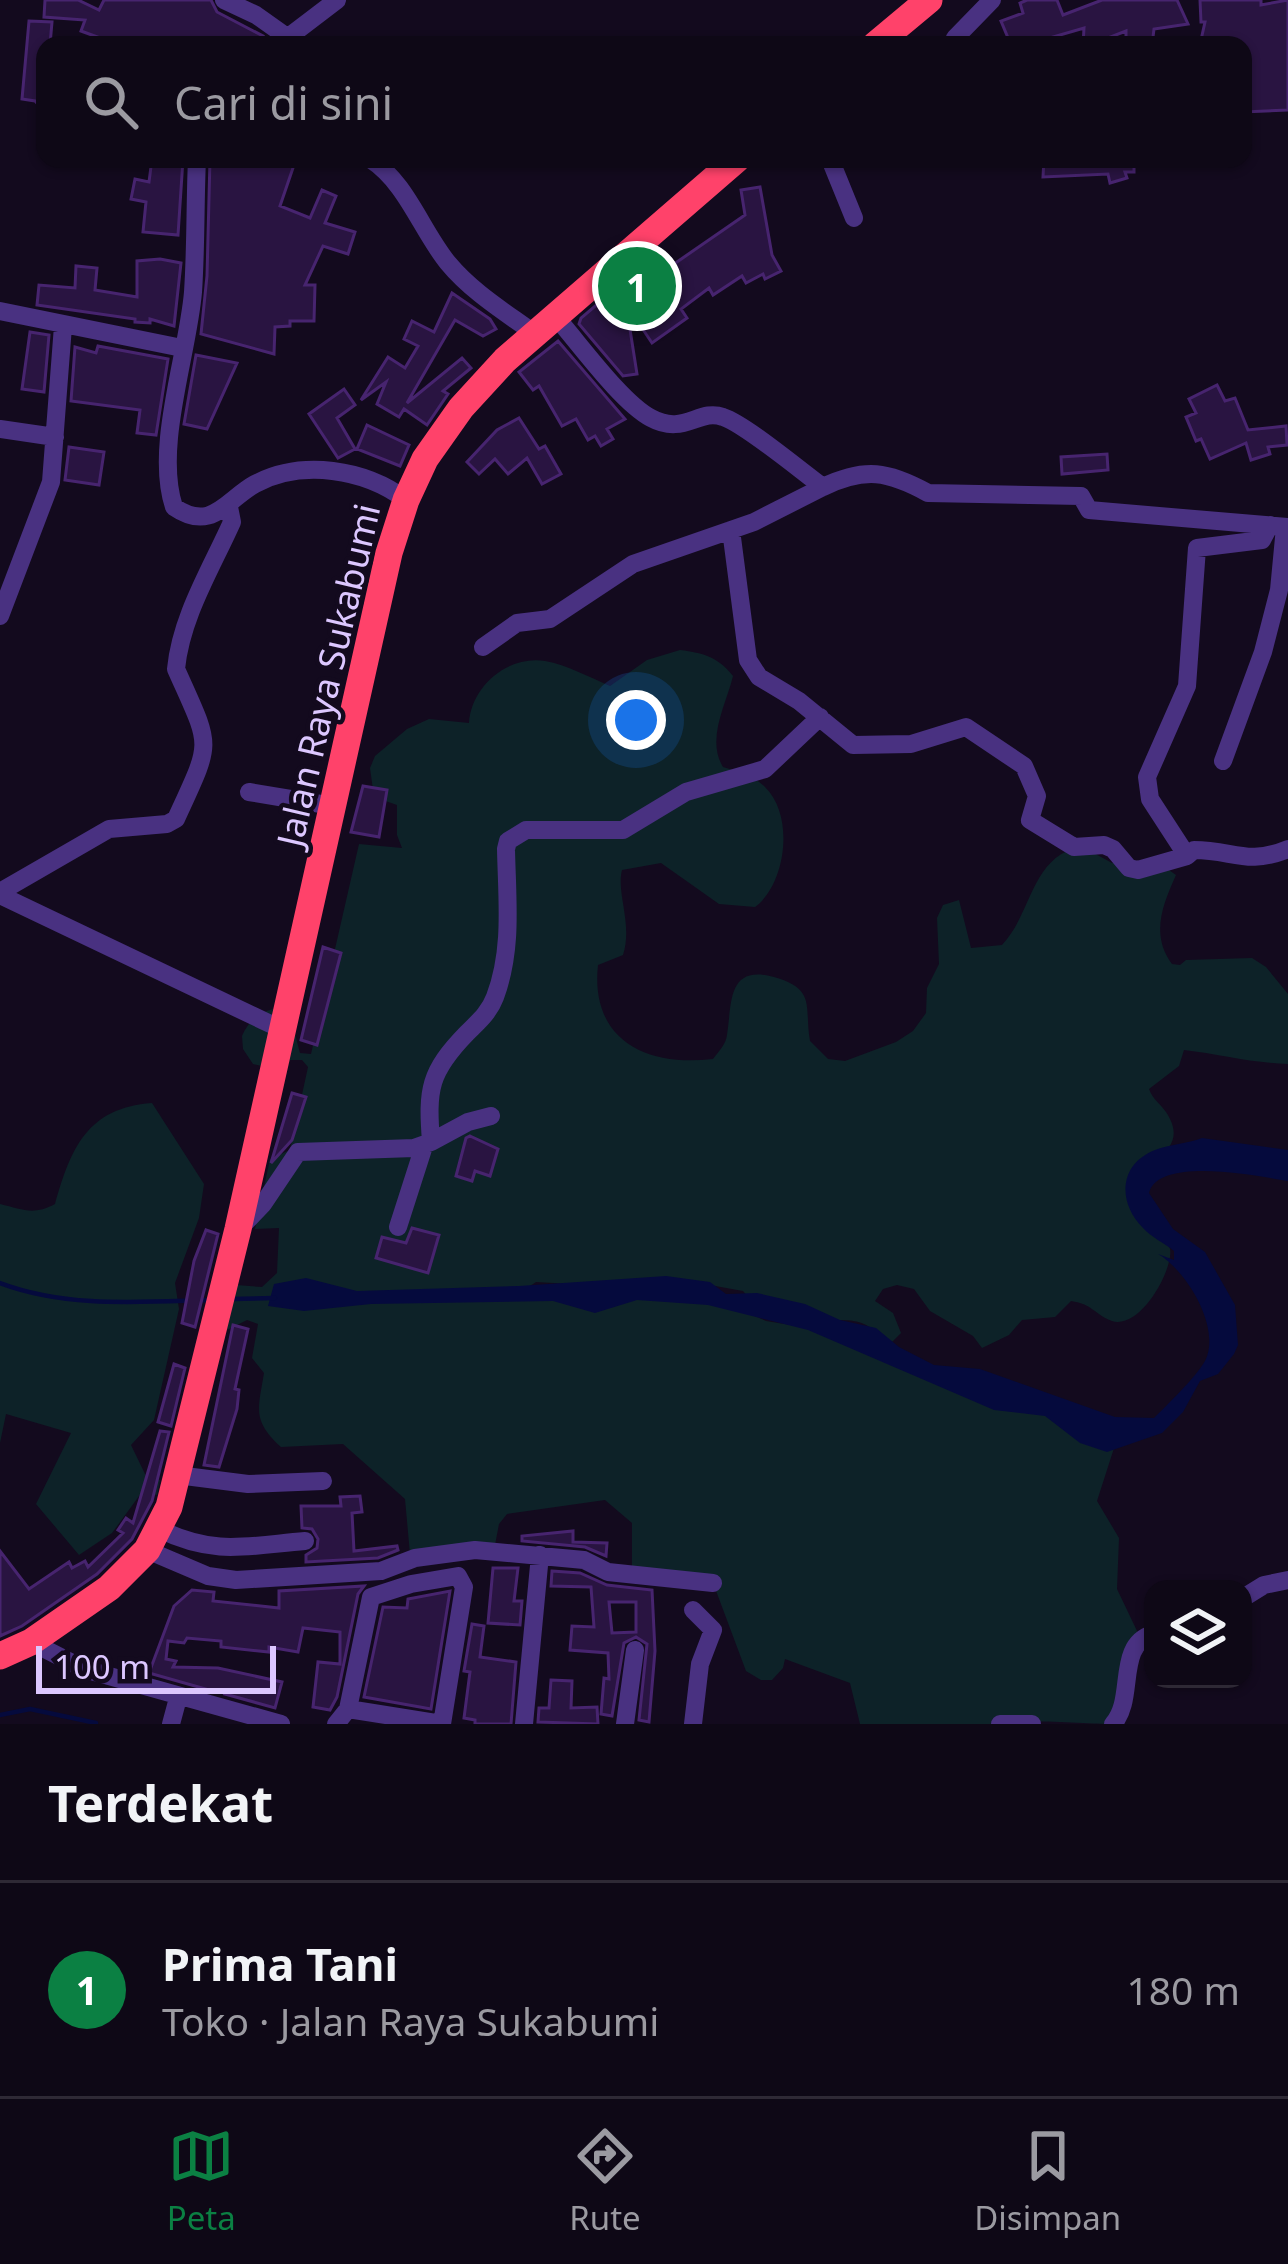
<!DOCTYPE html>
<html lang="id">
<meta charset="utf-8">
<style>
:root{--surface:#0e0816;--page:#17111f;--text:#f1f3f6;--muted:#9b9aa1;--line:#2e2935;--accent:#0b8043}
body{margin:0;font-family:"Noto Sans",sans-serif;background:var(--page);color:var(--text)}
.controls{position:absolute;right:36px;bottom:36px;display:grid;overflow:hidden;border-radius:24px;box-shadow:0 3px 9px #0004}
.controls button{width:108px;height:108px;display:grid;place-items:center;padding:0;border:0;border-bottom:3px solid var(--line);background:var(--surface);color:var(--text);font:60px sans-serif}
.scale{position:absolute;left:36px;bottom:30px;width:240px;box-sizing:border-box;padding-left:12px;border:6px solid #dcc7ff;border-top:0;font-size:33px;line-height:42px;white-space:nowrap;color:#dcc7ff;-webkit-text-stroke:9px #130a1e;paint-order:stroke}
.you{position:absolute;left:636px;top:720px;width:42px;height:42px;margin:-30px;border:9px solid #fff;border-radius:50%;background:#1a73e8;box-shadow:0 0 0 18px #1a73e833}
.badge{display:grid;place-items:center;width:78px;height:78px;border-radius:50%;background:var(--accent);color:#fff;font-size:39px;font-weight:700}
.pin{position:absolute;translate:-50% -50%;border:6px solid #fff;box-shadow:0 3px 12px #0006}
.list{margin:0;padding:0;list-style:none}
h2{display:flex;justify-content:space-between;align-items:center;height:156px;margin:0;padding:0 48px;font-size:51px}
h2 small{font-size:39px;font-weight:400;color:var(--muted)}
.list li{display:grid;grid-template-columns:78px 1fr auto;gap:36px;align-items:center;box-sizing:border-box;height:216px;padding:0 48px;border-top:3px solid var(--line)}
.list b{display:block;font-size:45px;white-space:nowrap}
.list p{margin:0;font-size:39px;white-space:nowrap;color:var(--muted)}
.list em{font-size:39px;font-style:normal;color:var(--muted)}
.icon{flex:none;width:66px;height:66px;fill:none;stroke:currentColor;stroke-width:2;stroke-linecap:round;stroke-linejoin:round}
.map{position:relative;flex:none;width:1288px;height:1724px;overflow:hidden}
.search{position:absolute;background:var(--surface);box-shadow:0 3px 9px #0004;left:36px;right:36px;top:36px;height:132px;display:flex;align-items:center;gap:30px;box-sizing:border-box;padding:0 42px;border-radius:24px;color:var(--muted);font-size:45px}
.sheet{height:372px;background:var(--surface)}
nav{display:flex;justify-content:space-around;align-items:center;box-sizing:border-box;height:168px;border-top:3px solid var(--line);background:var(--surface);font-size:33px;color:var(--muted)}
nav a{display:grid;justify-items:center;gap:6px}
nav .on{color:var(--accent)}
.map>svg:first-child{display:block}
.green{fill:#0d2228}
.water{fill:#050a3d}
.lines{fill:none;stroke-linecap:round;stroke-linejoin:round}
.stream{stroke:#050a3d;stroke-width:4.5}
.building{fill:#291441;stroke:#47246f;stroke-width:3;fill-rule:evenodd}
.minor{stroke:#493181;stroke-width:18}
.highway{stroke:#ff426a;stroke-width:27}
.labels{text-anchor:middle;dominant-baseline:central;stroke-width:9;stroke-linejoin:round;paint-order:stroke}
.street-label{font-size:36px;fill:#dcc7ff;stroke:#130a1e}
</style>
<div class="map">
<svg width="1288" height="1724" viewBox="0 0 1288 1724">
<rect width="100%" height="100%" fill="#130a1e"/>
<path class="green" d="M680,650c24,3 38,7 53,26 -7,29 -27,63 -10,91 16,5 30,8 42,20 30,29 21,97 -10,120l-36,-3 -58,-41 -39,7c-6,23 11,54 1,85l-25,10c-8,75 48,102 115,94 6,-8 13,-15 14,-24 5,-32 0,-71 47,-58 43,12 30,30 36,64l18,18 17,2 51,-19 17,-11 13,-18 1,-25 12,-24 -2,-46 6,-13 16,-5 12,48 31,-3c31,-33 28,-87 79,-99l31,17 44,-2 20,14c-13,29 -26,60 -4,89l8,1 6,-5 66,-2 14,9 22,27v70c-36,-1 -69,-10 -104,-14l-5,16 -30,23c4,11 11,14 17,23 24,36 -14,47 -34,67 0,57 31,40 38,70 4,19 -29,81 -58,72 -17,-6 -19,-17 -41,-20l-16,16 -33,3 -13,15 -27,13 -9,-12 -43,-25 -16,-22 -17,-4 -14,4 -8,12 18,12 8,20 -10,10c-10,-4 -14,-11 -23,-17 -15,-9 -31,-4 -48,-7 -10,-2 -16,-11 -24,-13 -16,-3 -31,-7 -47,-8l-6,-7 -61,-11 -12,5 -5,-6 -59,7 -70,-4 -15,10 -36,1 -10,-5 8,13 70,-2 42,13 42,-14 71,5 33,7 25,11 43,7 185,81 51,5 38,28 32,3 -18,56 22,37 -2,51 21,44 -8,12 -4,60 -19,19c-21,0 -99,-6 -111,0h-136l-10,-41 -65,-24 -2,9 -11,12h-11l-15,-9 -34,-91 -80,-8v-49l-27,-23 -98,14 -8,10 -4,21 -9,4 -1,6 -75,-1 -5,-55 -62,-55 -62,3c-29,-27 -23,-37 -17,-74l-12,-15 6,-34 -11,-4 -26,13h-13l-1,-19 16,-30 39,3 15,-14 2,-45 -24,1 15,-70 20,-9 18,-83 -6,-7h-12l-4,15 -5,3 -10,-10 -18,-4 -10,-15 -1,-13c7,-17 23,-28 41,-28l8,11 9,34 11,1 48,-210 43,4 -5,-13v-30l-23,-8 -4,-29 5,-12 32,-27 22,-10 40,4c2,-36 38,-68 76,-62 22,4 44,16 65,25l37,-26z
M152,1103l52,81 -5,34 -24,65 4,26 -25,111 -23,25 15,31 14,4 -3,15 -15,-3 -30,41 -33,22 -43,-51 35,-71 -65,-19 -6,29v-239c22,5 33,12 55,0 16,-56 32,-96 97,-101z"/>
<path class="water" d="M1202,1138l86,12v31c-30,-5 -129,-25 -139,12l24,36 32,23 30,53 3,40 -4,9 -16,20 -18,7 -17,31 -21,21 -55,19 -27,-9 -35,-27 -51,-6 -186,-80 -100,-25 -71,-5 -42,13 -42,-12 -182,3 -67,7 -36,-5 6,-22 32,-6 51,13 162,-5 147,-10 44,6 16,12 31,-1 48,11 35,16 36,8 23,19 35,18 46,4 135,48 39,1c14,-14 42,-41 51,-57 17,-33 -19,-91 -47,-107l16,6v-9c-10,-8 -23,-14 -31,-23 -26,-26 -24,-64 12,-78 15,-6 32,-6 47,-12z"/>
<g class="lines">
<path class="stream" d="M0,1283c67,25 138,19 209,17
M232,1299l43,-1
M0,1715l30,-6 66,14"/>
</g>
<path class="building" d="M45,0h33l21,10 5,-10h107l6,12 46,24 -4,9h-140l-38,-14 4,-11 -41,-3z
M1027,0h30l6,15 39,-15h75l11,24 -34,5 -2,16h-26v-14l-26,10v4h-17l1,-17 -31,9 3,8h-45l-10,-24 22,-8 -3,-10z
M1200,0h61v5l27,-5v110l-45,2v-67l-42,-5 4,-18h-4z
M29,21l23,1 -2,23h-5v67l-10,-11 -13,-2z
M152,159h31l-5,76 -35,-3 3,-30 -15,-3 4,-20 14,3z
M210,159h67l17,6 -14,41 30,12 12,-28 14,6 -11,27 30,9 -7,22 -25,-8 -18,39h10l-1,36h-24v5l-15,1 -1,27 -73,-20 6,-58z
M1044,159h90v13h-9l2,6 -17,5 -2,-9 -65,3z
M760,187l12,68 9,16 -16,8 -2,-5 -17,9 -4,-7 -29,19 -4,-7 -28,21 6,9 -35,25 -26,-39 11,70 -14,2 -44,-52 2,-6 66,-56 7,9 17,-12 3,5 71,-49 -4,-25z
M160,259l21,4 -7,63 -24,-7v4l-15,-1v-3l-98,-14 2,-20 36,3 1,-22 21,2 -2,22 42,7v-36z
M452,293l38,26 6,10 -13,7 -28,-16 -48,83 55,-45 9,10 -28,23 5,3 -21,31 -23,-16 -5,8 -22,-13 9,-22 -25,18 27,-43 17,11 13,-22 -14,-7 8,-18 22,11z
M30,332l19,3 -5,57 -22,-3z
M558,341l67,78 -18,10 6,10 -12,7 -6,-10 -7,4 -12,-21 -14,7 -23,-40 -6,4 -14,-18z
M98,346l70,13 -12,76 -19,-2 3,-23 -69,-9 4,-54 21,6z
M196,355l41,8 -30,66 -23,-5z
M1217,385l8,16 10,-3 13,32 38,-4 1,19 -19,2 2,7 -19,6 -5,-17 -36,16 -9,-20 -5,2 -10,-24 10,-4 -7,-14z
M344,389l11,16 -18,13 18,31 -17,9 -29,-44z
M519,418l20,31 6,-3 16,28 -19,10 -15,-26 -19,16 -13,-15 -16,15 -12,-12 30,-32z
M367,425l42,20 -9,21 -43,-17z
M69,447l35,5 -5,33 -34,-5z
M1107,454l1,16 -46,4 -1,-17z
M363,786l24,4 -8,47 -28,-5z
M323,947l18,6 -24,92 -16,-5z
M292,1093l14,4 -14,43 -21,23z
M470,1136l28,13 -8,27 -15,-5 -3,10 -16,-5 10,-38z
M412,1228l27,7 -11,38 -52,-15 6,-21 24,6z
M206,1230l12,4 -23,93 -13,-4 12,-62z
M233,1325l15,4 -13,60 4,1 -2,19 -18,58 -15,-2z
M174,1364l11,4 -14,58 -13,-4z
M160,1431l9,1 -17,69 -20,38 -35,35 -75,52 -22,10v-85l29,38 40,-27 3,6 13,-7 3,6 35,-34 -5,-3 8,-12 7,5z
M360,1496l2,16 -10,1 2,38 43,-5 1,4 -20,8 -72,4v-7l11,-7 1,-9 -6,-10 -10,-1 -1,-22h40l-1,-9z
M573,1531v11l34,1 -1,13 -21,-9 -63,-6v-5z
M493,1568h25l-4,33h8l-2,24 -32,-2z
M552,1571l28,2 27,12 45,5 3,61 -6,71 -10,-2 8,-76 -11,-7 -12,6 -12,73 -11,-2 3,-36 5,1 -1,-26 -38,-3 2,-24 22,1 -3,-40 -40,-1zM609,1602h27v30l-24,1z
M364,1586l-6,8 -21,103 -7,13 -17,-3 5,-45 22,2v-32l-37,-4 -5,24 -29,-5v5l-48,-5v-6l-34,-3 -3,5 -16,-2 -2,18 10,2 -3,6 45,1 64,14 -7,26 -50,-14 2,-3 -18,-1 -60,-17 25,-67 18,-16 22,2 -1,9 66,7v-17z
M450,1591l-19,118 -67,-12 19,-90 24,1 1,-9z
M472,1624l12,2 -4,31 36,5 -5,62h-36v-4l-11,-2 6,-46 -6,-1z
M551,1680l21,1 -1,27 26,-1 1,17 -60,-2 1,-14h10z"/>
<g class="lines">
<path class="minor" d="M224,0l32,15 31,22
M955,38l37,-38
M278,45l59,-45
M197,159c-2,44 -1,89 -4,133 -5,62 -39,155 -19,215 38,26 52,-7 81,-23 47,-25 110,-15 151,16
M370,159c37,24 51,71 78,104 24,29 57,49 87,71
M830,159l24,59
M0,311l182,37
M555,316c24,27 66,86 96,102 33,18 48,-10 72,-1 22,7 78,54 100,70 42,-20 65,-16 105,6l153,3 8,14 199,17
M0,429l55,8
M1270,525l-8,15 -65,8 -10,138 -40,91 3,22 37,57 7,-6c40,0 52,16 94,-1
M731,530l17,130 11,17 40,24 54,44 58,-1 55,-17 58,39 13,30 -7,24 44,27 30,-2 9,4 16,19 9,2 49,-14
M0,616l51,-134 12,-156
M483,647l34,-24 33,-4 83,-55 121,-42 69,-35
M1223,761l40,-109 16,-62 6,-63
M249,792l84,14
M0,892l109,-63 58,-5 9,-5c37,-81 36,-69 0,-150 5,-52 35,-100 56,-147l-3,-15
M0,895l283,135
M431,1142l37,-20 23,-6
M242,1226l21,-22 35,-52 116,-4 17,-6c-4,-53 -2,-70 36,-109 11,-11 22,-20 28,-36 18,-48 12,-97 11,-148l2,-8 18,-11h97l63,-38 79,-23 55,-52
M398,1227l26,-81
M177,1475l71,9 75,-3
M159,1529c55,27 88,17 146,12
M147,1550l61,26 28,4 145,-9 34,-13 60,-8 109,10 24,12 105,11
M1243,1598l21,-13 24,-5
M31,1642l53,27 197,55
M348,1709l94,15
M171,1724l7,-26
M336,1724l12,-15 23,-112 40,-13 47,-8 6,11 -22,137
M524,1724l16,-169
M625,1724l10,-74
M693,1724l7,-60 13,-34 -20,-20
M1000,1724h32
M1113,1724c23,-25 2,-79 40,-90"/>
<path class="highway" d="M875,45l54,-45
M0,1656l31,-14 78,-54 38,-38 22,-43 69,-278 151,-676 17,-53 19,-41 36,-51 44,-48 232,-201"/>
</g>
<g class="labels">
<g class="street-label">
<text transform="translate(328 675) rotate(-77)">Jalan Raya Sukabumi</text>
</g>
</g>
</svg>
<div class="controls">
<button><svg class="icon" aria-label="layers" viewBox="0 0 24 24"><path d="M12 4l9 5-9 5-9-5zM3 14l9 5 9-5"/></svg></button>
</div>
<div class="scale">100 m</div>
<div class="you"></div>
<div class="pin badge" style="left:637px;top:286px">1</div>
<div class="search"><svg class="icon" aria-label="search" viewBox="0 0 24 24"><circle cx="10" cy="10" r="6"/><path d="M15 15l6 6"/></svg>Cari di sini</div>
</div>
<section class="sheet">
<h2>Terdekat<small></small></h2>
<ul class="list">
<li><span class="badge">1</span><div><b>Prima Tani</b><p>Toko · Jalan Raya Sukabumi</p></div><em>180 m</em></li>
</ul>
</section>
<nav>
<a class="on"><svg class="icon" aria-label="map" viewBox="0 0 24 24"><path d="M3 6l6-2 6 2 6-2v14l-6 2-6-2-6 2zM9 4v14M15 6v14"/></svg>Peta</a>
<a><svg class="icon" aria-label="directions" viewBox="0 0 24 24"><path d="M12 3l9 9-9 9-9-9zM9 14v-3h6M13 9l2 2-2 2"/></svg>Rute</a>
<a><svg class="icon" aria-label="saved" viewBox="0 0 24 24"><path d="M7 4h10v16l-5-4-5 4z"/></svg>Disimpan</a>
</nav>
